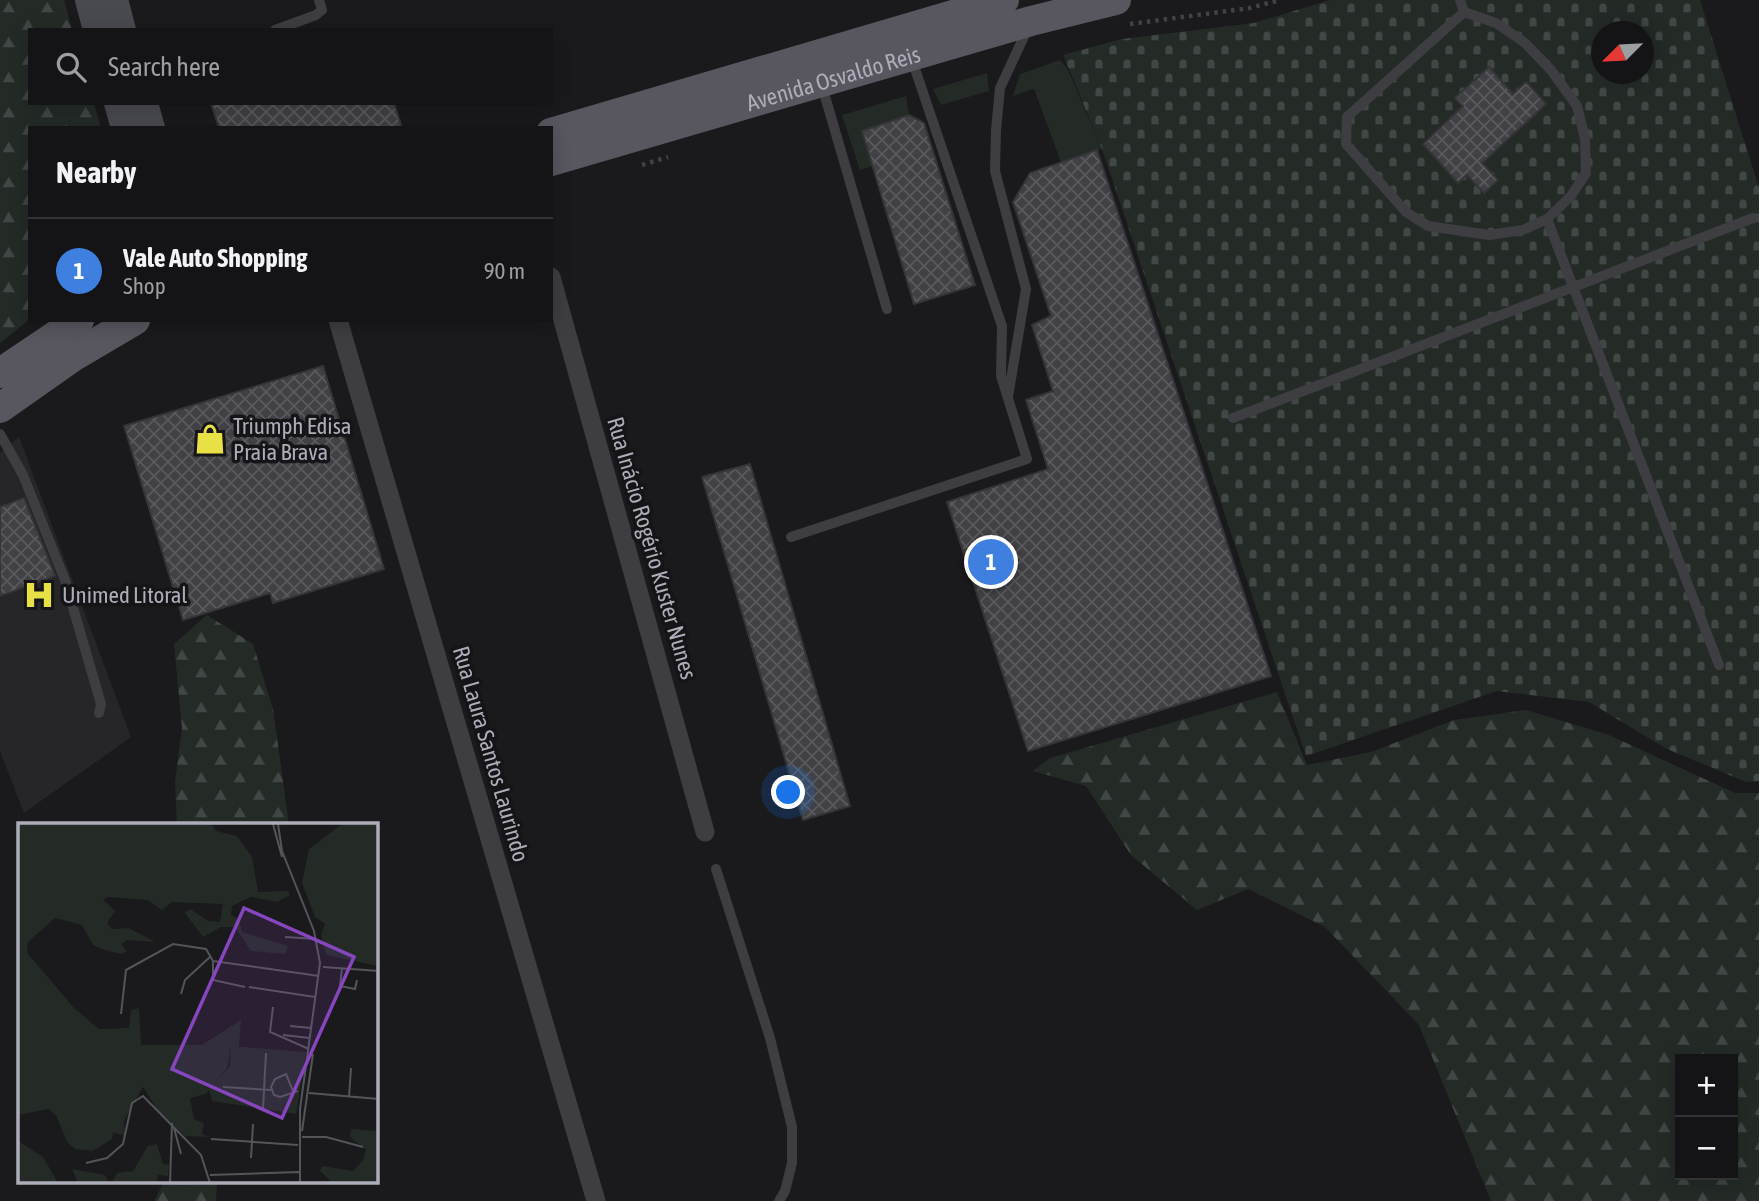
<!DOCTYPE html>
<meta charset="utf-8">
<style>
:root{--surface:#141315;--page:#1d1c1e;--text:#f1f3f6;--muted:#9d9ea0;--line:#333234;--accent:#e8e146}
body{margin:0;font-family:"Asap Condensed",sans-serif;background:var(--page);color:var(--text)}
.controls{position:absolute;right:21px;bottom:21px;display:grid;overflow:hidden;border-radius:0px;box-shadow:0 4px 18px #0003}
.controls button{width:63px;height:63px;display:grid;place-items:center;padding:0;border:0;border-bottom:2px solid var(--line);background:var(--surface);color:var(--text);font:35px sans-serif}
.compass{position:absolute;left:1591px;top:21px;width:63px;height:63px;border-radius:50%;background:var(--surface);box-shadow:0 4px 18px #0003;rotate:246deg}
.you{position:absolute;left:789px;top:793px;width:24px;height:24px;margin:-18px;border:5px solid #fff;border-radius:50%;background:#1a73e8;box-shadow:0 0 0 10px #1a73e833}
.badge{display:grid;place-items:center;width:46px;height:46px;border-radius:50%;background:var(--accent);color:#fff;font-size:23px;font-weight:700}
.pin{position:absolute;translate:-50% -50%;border:4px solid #fff;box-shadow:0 2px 7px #0006}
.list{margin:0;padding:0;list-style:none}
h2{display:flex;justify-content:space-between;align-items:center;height:91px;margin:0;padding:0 28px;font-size:30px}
h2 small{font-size:23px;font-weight:400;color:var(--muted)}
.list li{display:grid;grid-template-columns:46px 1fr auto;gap:21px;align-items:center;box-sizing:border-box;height:105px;padding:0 28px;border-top:2px solid var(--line)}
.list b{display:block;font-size:26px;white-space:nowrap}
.list p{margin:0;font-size:23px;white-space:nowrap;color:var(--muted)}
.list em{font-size:23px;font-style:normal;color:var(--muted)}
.icon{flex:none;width:38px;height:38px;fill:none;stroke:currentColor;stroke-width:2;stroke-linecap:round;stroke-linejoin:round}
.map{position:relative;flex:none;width:1759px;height:1201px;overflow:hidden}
.search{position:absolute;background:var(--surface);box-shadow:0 4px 18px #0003;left:28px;top:28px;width:525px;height:77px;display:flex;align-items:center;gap:18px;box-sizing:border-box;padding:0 24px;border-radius:0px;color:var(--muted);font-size:26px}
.panel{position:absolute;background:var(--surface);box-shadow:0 4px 18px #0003;left:28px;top:126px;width:525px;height:196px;border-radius:0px}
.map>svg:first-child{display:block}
.built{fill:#262628}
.green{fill:#242b27}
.forest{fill:url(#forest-firs);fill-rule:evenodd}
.cemetery{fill:url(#cemetery-stones);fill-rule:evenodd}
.building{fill:url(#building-cross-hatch);stroke:#353437;stroke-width:2}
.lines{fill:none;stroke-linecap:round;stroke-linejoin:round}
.path{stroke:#414147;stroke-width:4.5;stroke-dasharray:3.5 5;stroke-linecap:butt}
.lane{stroke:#3d3d42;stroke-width:10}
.street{stroke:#3d3d42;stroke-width:19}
.secondary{stroke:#494950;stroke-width:28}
.primary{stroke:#58575f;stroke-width:30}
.labels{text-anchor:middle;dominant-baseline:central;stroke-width:7;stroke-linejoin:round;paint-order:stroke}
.street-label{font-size:23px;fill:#adadba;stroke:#151417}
.poi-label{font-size:23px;fill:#adadba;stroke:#151417;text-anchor:start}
.inset-road{fill:none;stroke:#55545b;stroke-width:2}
.view{fill:#8546be;fill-opacity:0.15;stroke:#8546be;stroke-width:3.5}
.inset-edge{fill:none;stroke:#adadba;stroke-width:3.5}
</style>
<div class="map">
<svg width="1759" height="1201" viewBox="0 0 1759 1201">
<defs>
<pattern id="forest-firs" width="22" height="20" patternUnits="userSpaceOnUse" patternTransform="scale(1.75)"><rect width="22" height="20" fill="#242b27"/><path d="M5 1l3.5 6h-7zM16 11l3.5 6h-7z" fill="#414744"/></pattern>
<pattern id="cemetery-stones" width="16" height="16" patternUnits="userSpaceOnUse" patternTransform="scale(1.75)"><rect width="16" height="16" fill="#242b27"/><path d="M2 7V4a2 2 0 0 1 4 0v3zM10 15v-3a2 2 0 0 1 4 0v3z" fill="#414744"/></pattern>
<pattern id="building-cross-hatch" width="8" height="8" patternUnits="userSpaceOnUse" patternTransform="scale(1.75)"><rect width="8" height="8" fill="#414145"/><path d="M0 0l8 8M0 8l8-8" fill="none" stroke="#5a5a5e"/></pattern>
</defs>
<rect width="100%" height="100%" fill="#1a191c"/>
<path class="built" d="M19,437l112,300 -107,76 -24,-62v-298z"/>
<path class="green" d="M1060,60l7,8 35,81 -41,13 -27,-73 -21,7 7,-22z
M987,73l2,18 -48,14 -8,-16z
M906,96l3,19 -47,16 11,35 -13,4 -18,-55z"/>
<path class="forest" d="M0,0h64l8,30h-42v73h64l7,25h-71v191l-30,24z
M207,615l46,29 20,65 16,116h-112l-2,-43 7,-54 -8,-84z
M1277,692l30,73 64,-13 83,-32 72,-10 83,25 126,58h24v408h-268l-72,-176 -94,-98 -77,-38 -51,21 -66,-55 -45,-69 -53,-15 17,-13zM1680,1059h53v116h-53z
M164,1182h53l-1,19h-62z"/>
<path class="cemetery" d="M1330,0h370l59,188v593l-13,1 -79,-33 -78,-47 -92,-11 -191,65 -204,-607 -39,-94 59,-16 132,-16zM1602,32h42v42h-42zM1526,82l20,22 -64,59 16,17 -31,-5 -9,8 -35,-40 40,-37 -7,-8 57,-4z"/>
<path class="building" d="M1489,67l24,27 13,-12 20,22 -64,59 16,17 -14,13 -17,-18 -9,8 -35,-39 40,-38 -8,-8z
M211,103h183l8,25h-183z
M909,115l15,8 51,162 -61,19 -52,-173z
M1097,150l174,526 -243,75 -81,-249 101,-33 -22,-69 27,-9 -21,-66 19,-9 -38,-114 17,-29z
M323,366l61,203 -111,34 -3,-10 -87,27 -59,-194z
M750,464l100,342 -47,14 -101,-343z
M24,498l31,78 -55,20v-89z"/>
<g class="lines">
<path class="path" d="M1130,24l120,-16 30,-8
M642,165l26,-8"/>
<path class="lane" d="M1460,0l4,12
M1464,12l32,11 29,20 26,27 26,36 8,33 1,34 -15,23 -24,23 -24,11 -34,5 -61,-9 -22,-14 -60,-68 1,-27z
M275,30l41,-15 6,-5 -3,-10
M822,86l65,223
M1547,219l172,446
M1008,397l18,-108 -31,-118 1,-41 4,-42 28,-60
M1233,418l520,-200
M0,434l23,41 42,105 36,124 -2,9
M791,537l236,-78 -26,-83 1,-50 -90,-266
M716,869l54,169 22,89v36l-7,28 -6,10"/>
<path class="street" d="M551,277l154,555
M338,320l258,881"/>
<path class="secondary" d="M89,0l8,30
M114,0l8,30
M118,103l7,25
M144,103l7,25"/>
<g class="primary">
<path d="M551,133l453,-133"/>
<path id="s1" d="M551,161l480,-140 85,-21"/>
<path d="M0,373l79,-53"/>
<path d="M0,408l74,-52 61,-36"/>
</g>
</g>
<defs>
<g id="shop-bare" transform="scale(2.415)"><path d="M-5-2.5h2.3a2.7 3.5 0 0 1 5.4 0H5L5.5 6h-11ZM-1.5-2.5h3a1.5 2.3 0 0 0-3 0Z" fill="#e8e146" stroke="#151417" stroke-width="2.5" paint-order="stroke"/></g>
<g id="hospital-bare" transform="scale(2.415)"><path d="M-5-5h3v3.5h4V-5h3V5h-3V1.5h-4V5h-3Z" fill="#e8e146" stroke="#151417" stroke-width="2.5" paint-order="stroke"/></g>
</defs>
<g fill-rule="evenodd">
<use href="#shop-bare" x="210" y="439"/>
<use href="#hospital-bare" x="39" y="595"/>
</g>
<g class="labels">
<g class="street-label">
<text stroke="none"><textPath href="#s1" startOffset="294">Avenida Osvaldo Reis</textPath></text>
<text transform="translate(652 548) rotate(74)">Rua Inácio Rogério Kuster Nunes</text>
<text transform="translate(491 754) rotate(74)">Rua Laura Santos Laurindo</text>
</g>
<g class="poi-label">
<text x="233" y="426">Triumph Edisa<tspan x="233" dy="26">Praia Brava</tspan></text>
<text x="62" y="595">Unimed Litoral</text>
</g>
</g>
<g transform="translate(18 823)">
<rect width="360" height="360" fill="#1a191c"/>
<path d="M0,1h194l4,7 21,5 15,21 6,35 30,-1 2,4 -13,7 -26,-5 -19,9 -1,9 8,4 3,13 46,14 -3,8 -34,-3 -16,-24h-14l-18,10 -18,-24 5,-4 18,12 12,1 3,-18 -51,-2 -10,8 -14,-10 -40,-3 -5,3 12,11 -8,12 5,6 17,-1 26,14 -28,-2 -6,4 6,7 -5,3 -14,-3 -15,-6 -11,-20 -27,-7 -28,25 1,11 47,55 24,20 30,-1 2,-18 8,-2 2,37h61l39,-25 -2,26h-8l-4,22 -21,26 -16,4 4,21 10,4 -2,11 6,3 -23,-1 -25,-22 -17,-27 -19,34 1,14 -12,-2 -1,6 -19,12 -18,-2 -8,-7 -11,-27 -8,-6 -30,6zM324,1h36v142l-52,-11 -5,-20 4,-11 -10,-7 -13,-34 7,-34zM333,306l27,2v52h-45l-13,-12 2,-5 31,5 10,-11 3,-10 -16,-13zM0,318l25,16 15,26h-40zM139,321l6,20 6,1 -1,11 -10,-1 -2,8h-44l5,-10 16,-2 15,-25zM54,346l33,6 3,7 -30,1z" fill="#242b27"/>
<path d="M213,223l75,6 -10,62 -84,-13 -3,-12 21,-23z" fill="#242b27"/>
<path class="inset-road" d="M255,1l9,33M260,1l4,27 32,80 6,32 -20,146v74M267,114l31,2M195,138l106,15M305,144l56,4M324,145l-2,18 15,3 2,-9M231,164l66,10M163,171l4,-14 26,-24M255,184l-3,25 39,17M103,191l5,-44 47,-26 33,5 7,12v19l32,7M272,203l21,2M265,212l27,3M205,264l48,3M275,268l-7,-17 -11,5 -4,8 3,8 6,2 18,-6M291,270l70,6M331,274l2,-29M245,286l3,-56M156,305l7,26M284,308l11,-77M284,314h24l37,10M193,316l87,6M233,335l2,-34M68,340l21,-5 16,-14 9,-41 11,-7 58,59 9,28M192,352l89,-3M152,360l2,-60"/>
<path class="view" d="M226,85l110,49 -72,161 -110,-49z"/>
<rect width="360" height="360" class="inset-edge"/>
</g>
</svg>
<div class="controls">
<button>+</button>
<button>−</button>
</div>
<svg class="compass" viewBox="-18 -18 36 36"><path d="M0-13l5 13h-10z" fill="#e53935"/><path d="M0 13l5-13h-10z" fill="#9d9ea0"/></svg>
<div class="you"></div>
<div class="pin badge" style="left:991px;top:562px;background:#3f7fe0">1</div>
<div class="search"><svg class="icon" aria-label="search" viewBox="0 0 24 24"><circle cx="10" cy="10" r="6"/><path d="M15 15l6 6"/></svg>Search here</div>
<section class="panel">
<h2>Nearby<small></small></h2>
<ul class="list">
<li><span class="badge" style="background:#3f7fe0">1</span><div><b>Vale Auto Shopping</b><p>Shop</p></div><em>90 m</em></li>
</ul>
</section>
</div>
